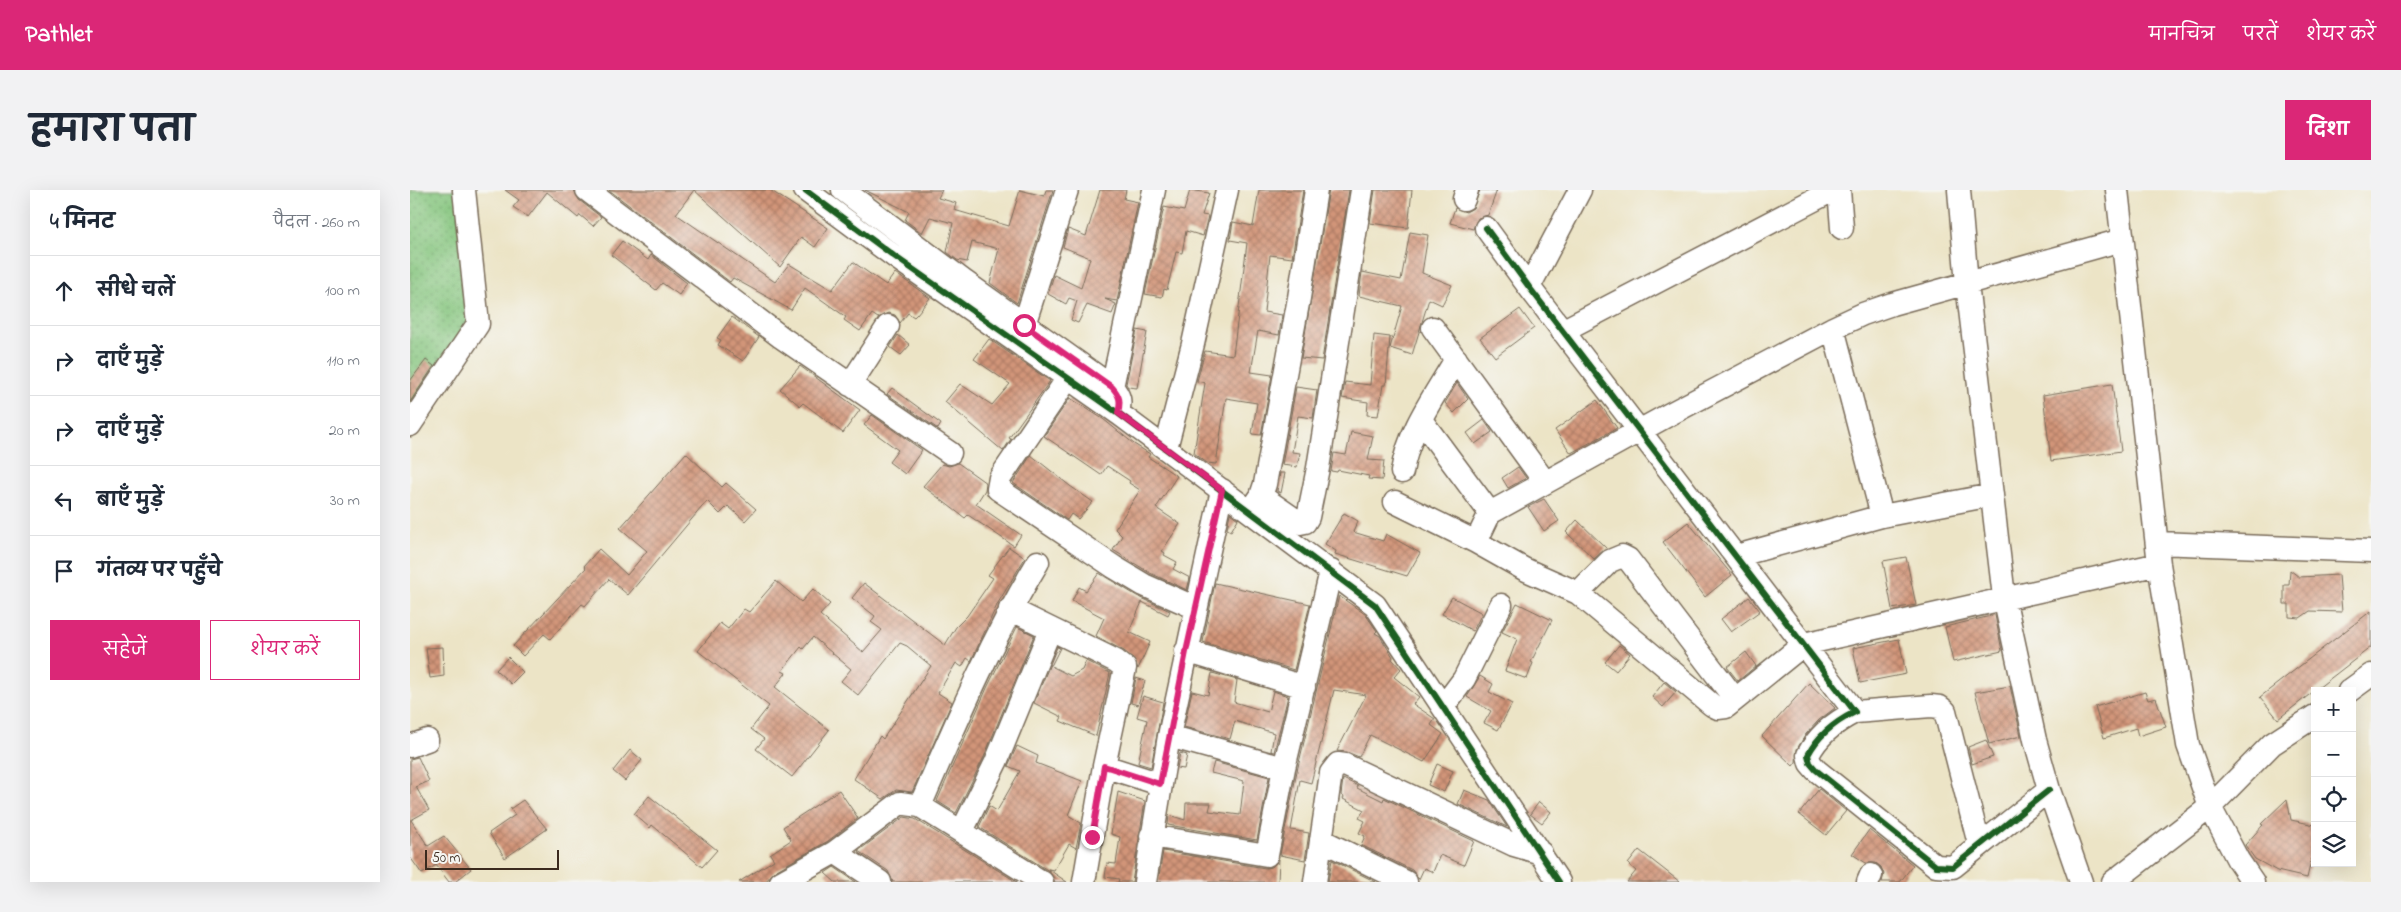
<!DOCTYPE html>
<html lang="hi">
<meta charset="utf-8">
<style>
:root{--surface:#fff;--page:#f2f2f3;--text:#1f2937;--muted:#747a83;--line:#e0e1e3;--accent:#db2777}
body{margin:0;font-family:"Indie Flower","Playpen Sans Deva",sans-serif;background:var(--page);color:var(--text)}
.controls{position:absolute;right:15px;bottom:15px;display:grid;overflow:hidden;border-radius:0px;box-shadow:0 5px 20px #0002}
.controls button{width:45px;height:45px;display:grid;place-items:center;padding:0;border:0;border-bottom:1px solid var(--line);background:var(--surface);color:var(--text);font:25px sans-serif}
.scale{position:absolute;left:15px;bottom:12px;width:134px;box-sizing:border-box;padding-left:5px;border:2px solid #3b2a1e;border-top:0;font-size:14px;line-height:18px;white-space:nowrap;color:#3b2a1e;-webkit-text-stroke:4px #f6f6f2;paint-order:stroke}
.stop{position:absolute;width:15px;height:15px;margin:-11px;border:4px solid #db2777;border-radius:50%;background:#fff}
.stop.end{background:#db2777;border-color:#fff;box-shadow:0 1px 5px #0008}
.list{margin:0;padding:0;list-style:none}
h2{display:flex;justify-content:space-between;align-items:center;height:65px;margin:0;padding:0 20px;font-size:21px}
h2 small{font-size:16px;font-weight:400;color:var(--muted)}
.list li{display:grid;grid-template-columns:32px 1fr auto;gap:15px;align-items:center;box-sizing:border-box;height:70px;padding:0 20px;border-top:1px solid var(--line)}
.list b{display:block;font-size:19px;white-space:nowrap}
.list em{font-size:16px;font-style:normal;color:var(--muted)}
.actions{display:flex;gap:10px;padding:15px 20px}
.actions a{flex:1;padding:11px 0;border:1px solid var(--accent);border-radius:0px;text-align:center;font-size:18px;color:var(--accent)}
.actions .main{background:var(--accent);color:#fff}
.icon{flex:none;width:28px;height:28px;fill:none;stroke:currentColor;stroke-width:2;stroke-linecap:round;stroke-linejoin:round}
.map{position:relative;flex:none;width:1961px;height:692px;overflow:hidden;border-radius:0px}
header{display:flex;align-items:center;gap:30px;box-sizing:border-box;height:70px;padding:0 25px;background:var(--accent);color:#fff}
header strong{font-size:24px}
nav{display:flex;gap:28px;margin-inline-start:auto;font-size:18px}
.intro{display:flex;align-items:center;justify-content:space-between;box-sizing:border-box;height:120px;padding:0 30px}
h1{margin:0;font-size:35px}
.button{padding:12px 22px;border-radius:0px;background:var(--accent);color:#fff;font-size:18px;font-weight:700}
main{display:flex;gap:30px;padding:0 30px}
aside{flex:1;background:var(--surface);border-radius:0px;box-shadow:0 5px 20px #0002}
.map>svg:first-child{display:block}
.grass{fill:url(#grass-dots);stroke:#60784e}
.building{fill:url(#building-cross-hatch)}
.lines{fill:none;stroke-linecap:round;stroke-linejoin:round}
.minor-casing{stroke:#796b59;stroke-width:25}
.minor{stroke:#fff;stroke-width:22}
.cycleway-casing{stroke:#f6f6f2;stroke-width:9}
.cycleway{stroke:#1b5e20;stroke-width:6}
.route{stroke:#db2777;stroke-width:6}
</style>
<header>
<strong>Pathlet</strong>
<nav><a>मानचित्र</a><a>परतें</a><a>शेयर करें</a></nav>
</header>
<div class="intro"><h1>हमारा पता</h1><a class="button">दिशा</a></div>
<main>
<aside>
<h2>4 मिनट<small>पैदल · 260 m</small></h2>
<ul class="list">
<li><svg class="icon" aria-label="ahead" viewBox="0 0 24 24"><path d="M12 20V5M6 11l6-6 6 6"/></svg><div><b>सीधे चलें</b></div><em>100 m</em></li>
<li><svg class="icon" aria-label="right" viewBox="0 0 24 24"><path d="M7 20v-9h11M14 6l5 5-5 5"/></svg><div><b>दाएँ मुड़ें</b></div><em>110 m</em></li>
<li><svg class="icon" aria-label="right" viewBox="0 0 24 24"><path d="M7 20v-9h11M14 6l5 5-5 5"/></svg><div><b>दाएँ मुड़ें</b></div><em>20 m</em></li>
<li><svg class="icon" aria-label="left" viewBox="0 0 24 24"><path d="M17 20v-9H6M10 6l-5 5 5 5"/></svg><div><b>बाएँ मुड़ें</b></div><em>30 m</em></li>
<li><svg class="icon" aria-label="arrive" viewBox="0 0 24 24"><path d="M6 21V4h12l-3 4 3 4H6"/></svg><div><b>गंतव्य पर पहुँचे</b></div></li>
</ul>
<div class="actions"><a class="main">सहेजें</a><a>शेयर करें</a></div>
</aside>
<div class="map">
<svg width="1961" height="692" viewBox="0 0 1961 692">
<defs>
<pattern id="grass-dots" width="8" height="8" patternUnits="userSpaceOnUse" patternTransform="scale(1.25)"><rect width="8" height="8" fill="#84c57d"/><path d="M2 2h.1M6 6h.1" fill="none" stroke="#6da066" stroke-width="1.8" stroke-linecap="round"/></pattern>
<pattern id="building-cross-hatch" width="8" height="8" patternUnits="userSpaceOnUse" patternTransform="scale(1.25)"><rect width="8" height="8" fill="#d29579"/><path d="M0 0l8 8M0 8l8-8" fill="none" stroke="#ac7a63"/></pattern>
</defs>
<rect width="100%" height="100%" fill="#f6f6f2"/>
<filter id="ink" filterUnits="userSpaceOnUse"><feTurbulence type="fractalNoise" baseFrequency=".02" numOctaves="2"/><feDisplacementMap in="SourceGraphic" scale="10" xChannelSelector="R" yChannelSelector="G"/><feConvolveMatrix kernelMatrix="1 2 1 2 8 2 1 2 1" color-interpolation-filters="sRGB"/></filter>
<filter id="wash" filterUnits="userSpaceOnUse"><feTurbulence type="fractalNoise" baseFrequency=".0096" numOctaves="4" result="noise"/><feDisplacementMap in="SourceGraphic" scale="20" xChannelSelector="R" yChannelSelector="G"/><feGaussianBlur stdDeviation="1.12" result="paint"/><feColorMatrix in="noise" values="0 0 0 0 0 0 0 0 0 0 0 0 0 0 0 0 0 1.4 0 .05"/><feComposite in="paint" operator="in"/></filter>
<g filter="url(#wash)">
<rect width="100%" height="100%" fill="#ece4c6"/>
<path class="grass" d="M0,0h54l14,134 -68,101z"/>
<g id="blocks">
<path class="building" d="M95,0h69l5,10 22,17 -8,9 -13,-11 -2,3 -31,-26 -19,25 -15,-10 6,-7z
M199,0h161l58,38 -13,19 -14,-10 -21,30 -86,-77 -18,24 99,68 14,-18 43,26 21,-28 33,23 9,-12 35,25 -13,16 -3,3 -6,-4 -8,10 -5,-8 -7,-2 -10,5 -6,-4 -12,17 -16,-11 2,-3 -41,-29 -14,22 -58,-32 -3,4z
M455,0h77l-4,8 18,5 -2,7 55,16 11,-36 24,6 2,-6h7l-36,113 -27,-20 9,-34 -27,-7 -5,20 -10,-2 -10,-8 6,-29 -23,-6 -8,16 -17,-13 4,-8z
M690,0h26l-2,9 14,3 -21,99 -12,-2 11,5 -4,10 -25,-9 -9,18 -7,-3 6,-19 -8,-3 -3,6 -18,-10 6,-19 27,13 9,-30 -27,-11 5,-18 18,7z
M780,0l19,3 -7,22 6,1 -5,20 -17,-5 -4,22 -6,-1 -9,38 -3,-1 -2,8 -17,-3 19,-87 20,4z
M849,0h44l-11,68 -22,-3 -6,57 18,3 -3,20 -21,-4 -7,41 21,3 -11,60 -9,-1 5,-31 -31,-5 -10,66 -9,-1 -13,-10 11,-70 -8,-2 8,-30 28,4 14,-112 -17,-3 3,-18 20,4z
M919,0h20l-27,170 -21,-2z
M965,0h37l-4,38 -38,-5z
M1070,0h17l-9,25 -10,3 -5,11 -23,-6 5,-15 11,4 7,-4z
M1000,42l18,3 -6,38 30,12 -10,20 -13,-6 -17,56 -22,-7 12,-42 -43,-10 3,-24 39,8z
M212,51l26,19 3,-5 36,28 -8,12 -17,-12 -6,7 -45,-35z
M1110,119l14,19 -39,29 -15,-19z
M322,127l27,20 -16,24 -25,-16 3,-5 -4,-2z
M727,140l10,2 -10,56 -9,-1 -2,-3z
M488,145l12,10 -9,10 -11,-8z
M964,145l16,2 -4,48h-3l-5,31 -11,-1 1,-13 -26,-4 3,-16 25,3z
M579,149l61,42 -41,57 2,1 -8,12 -58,-49 15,-18 32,21 18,-21 -36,-25z
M16,170l8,6 -24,36v-21z
M390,176l60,44 -17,23 -40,-30 -3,3 -20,-17z
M1047,193l11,16 -14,14 -9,-10z
M1702,194l9,67 -70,10 -8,-66z
M886,197l21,3 -4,28 -15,-2 -6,36 8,1 -3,14 -15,-2z
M482,198l49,36 -3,5 -51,-35z
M660,208l33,21 31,25 16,10 -2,3 29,19 -21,32 24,16 -18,27 3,2 -1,2 13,7 -4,7 17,9 -3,12 -37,-17 -37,-23 9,-14 -7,-7 25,-39 -11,-7 1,-2 -23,-15 -6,9 -57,-39z
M1187,210l20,28 -46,25 -16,-23z
M462,225l50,35 -17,24 -16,-12 9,-12 -34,-25z
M1074,230l8,12 -17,12 -8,-11z
M941,242l22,4 -5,24 16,1 -2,19 -14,-1 1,-3 -31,-6 -1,2 -6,-1 3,-18 12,2z
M276,263l36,34 4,-4 30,26 -11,12 -17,-15 -8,8 -13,-13 -79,94 -19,-16 -24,27 -3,-2 -32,35 -6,-5 -21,22 -10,-10 73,-78 -2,-2 15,-17 28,26 20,-24 -27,-23z
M621,265l39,31 23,16 -15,17 -7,-5 -4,6 -54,-37z
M548,273l28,20 -1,7 -9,14 45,31 -7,11 -46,-31 -3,3 -42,-32 19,-22 7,2z
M1108,277l8,11 -18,10 -6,-10z
M870,283h5l-4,20 -4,-2z
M1134,309l15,22 -15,10 -16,-24z
M820,323l8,6 -7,12 -4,-2z
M934,323l14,8 -5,11 30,9 3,-7 34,19 -13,23 -72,-22 1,-3 -11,-7z
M1167,330l29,28 -12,11 -28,-27z
M1278,332l44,53 -27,22 -42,-55z
M599,357l16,11 -27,45 -27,58 -4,-3 -5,9 -6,-4 -18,30 14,9 -40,90 -16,-2 -13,9 -29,-20 26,-43 3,3 48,-73 -24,-20 -7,-3 -42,52 -17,-14 10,-12 -38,-32 -10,12 -2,-2 -19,24 4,2 -11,14 54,43 -37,47 -36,-28 8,-10 -13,-10 18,-23 -71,-55 22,-28 8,6 16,-20 5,3 27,-31 25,21 12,-13 17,15 -10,11 43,37 19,-22 -11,-8 4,-6 -23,-18 12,-15 81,62 11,-18 11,-11 26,-38 -5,-3z
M1496,367l10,48 -24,4 -9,-48z
M1880,380l9,7 40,-2 3,37 -32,-1 -10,7 -11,-1v-13h-5v-19h5z
M689,383l38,23 33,15 -2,4 -26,-13 -13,30 21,10 -12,27 -5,-11 -9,-7 -28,-15 8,-18 -32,-17 7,-14 7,4z
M805,393l95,21 -16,66 -91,-28z
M929,406l26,18 12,17 -2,2 5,3 13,21 -1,2 9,10 -7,8 25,20 -6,7 22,15 -4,6 12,9 -19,28 -54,-27 -11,22 -12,-5 -10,-1 29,-56 -32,-5 -23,93 -11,-3 -9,50 18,3 -4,27 -25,-5 17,-84z
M1042,407l30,16 -9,18 -31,-17z
M1339,407l11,14 -29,21 -10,-13z
M1107,413l35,17 -21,42 2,1 -6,16 -22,-8 12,-32 -15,-7z
M1961,421v36l-93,72 -18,-22z
M1585,425l7,36 -49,11 -8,-35z
M607,437l17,8 -50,122 -28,56 -19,-12 50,-113z
M1489,449l7,35 -46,9 -7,-35z
M1209,455l11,9 -14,17 -11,-9z
M33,457l1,29 -14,2 -4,-30z
M647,457l3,1 -9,18 20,10 11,-6 4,-9 24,12 -14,63 -36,-15 2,-4 -28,-14z
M1336,462l10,14 -18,15 -11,-14z
M98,467l15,15 -12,12 -15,-14z
M802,483l25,7 -3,22 34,10 5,-21 15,5 -14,56 -3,-1 3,-18 -36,-11 -3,-1 -5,18 -46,-12 8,-36 16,4z
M1070,486l13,8 -4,8 23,12 -14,26 -14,-7 7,-12 -24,-14z
M726,488l9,3 -7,24 -7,-2z
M1254,492l12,10 -13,15 -11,-10z
M1399,493l26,25 -16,12 -13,14 -9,15 -1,13 -3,4 -31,-30z
M1600,496l11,50 -32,8 -14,-52z
M1735,502l3,8 8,-2 10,29 -28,9 -2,-8 -32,10 -9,-31z
M733,506l20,6 -12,65 -13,-4 9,-43 -10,-3z
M1576,550l7,17 -21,7 -4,-17z
M607,556l21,10 -2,7 46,18 -14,34 13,8 -5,25 -7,-4 -15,26 -6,-1 19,13h-12l-6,-11 -70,-44 10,-21 8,5 23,-40 -12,-5z
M220,560l12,10 -17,21 -12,-10z
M770,563l7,2 -3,14 -7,-1z
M8,567l11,24 -13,6 13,23 -18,10 17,26 16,-10 27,33 -16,13h-6l-13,-17 -14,9 -12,-17v-98z
M804,572l55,15 -12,63 -89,-15 1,-10 16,5 1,-17h25l-2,8 31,4 4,-34 -33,-8z
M1027,574l16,7 -9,21 -16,-7z
M933,589l15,7 -1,2 26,13 1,-3 90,43 -10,24 -24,-10 -7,17 -9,-4 -5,11 -7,-9 -51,-25 4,-9 -6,-3 6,-12 -6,-3 5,-8 -21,-11 1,-2 -3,-2z
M1409,599l27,22 -20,24 -27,-21z
M429,600l19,28 -30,23 -53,30 -10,11h-26l35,-22 -4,-6 21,-14 -8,-13z
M1054,600l25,10 18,27 -49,-23z
M708,602l27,9 -13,81h-14l1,-3 -14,-2 2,-14 9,1 4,-27 -9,-3z
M239,606l68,54 -15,17 -50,-42 -2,3 -16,-14z
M1877,609l4,21 24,5v19l-8,34 -30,-7 -22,-12 -10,-14 18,-20 -2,-1z
M113,610l24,29 -42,29 -16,-25 26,-18 -5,-6z
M1129,612l12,10 -9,11 -12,-9z
M494,627l11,2 102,63h-124l-5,-11 -30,-20z
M1459,640l44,35 -13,17h-18l2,-8 -3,-7 -5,-4h-10l-14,-9z
M1229,660l41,32h-53l9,-11 -8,-7z
M753,661l102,17 7,-1 7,-8 -1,23h-120z
M922,670l44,22h-48z
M424,677l22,15h-21l-10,-9z"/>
</g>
</g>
<g filter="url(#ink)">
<use href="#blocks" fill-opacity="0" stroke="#796b59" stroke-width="1"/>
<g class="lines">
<g class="minor-casing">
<path id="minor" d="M177,0l194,147 169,116
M395,0l89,66 224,157 257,192 184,277
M433,0l122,92 147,105c8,9 9,14 6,26
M1429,0l3,38
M1549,0l8,94 37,313 31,143 14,50 32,92
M1707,0l42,374 29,181 22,62 28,53 15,22
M1054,9l3,-9
M1076,38l43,59 326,425c-20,10 -37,23 -47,43l2,8 6,7 120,96 17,1 96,-77
M1119,97l51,-97
M614,135l43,-135
M1023,138l112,154
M1423,138l49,188
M1152,141l271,-141
M658,188l-68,100 -2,11 116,78 30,18 52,23
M440,195l38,-59
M702,197l42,-197
M1011,230l69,93
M0,235l68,-101 -14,-134
M756,258l27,-104 34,-154
M992,282c6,-41 34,-78 54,-113
M851,306l39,27 5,-1 3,-5 10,-49 44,-278
M985,312l81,40 14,-29 180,-99 163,-86 30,-14 29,-10 230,-64
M843,318l8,-12 4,-12 34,-186 17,-108
M1066,352l48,27 54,24 134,112 6,3 8,-1 78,-63 355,-80
M1747,353l214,8
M1326,366l146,-40 110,-21
M1168,403l32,-32 12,-5 6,3 107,140
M600,419l106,52 9,7 -21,98 -20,116
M776,461l118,36
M1939,501l22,-16
M1033,517l21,-28 37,-74
M1445,522l76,-6 9,1 5,4 34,133
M759,546l115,32
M0,556l17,-6
M694,576l56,18
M510,616c36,-83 71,-166 118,-244
M552,641l34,-69 54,-132
M741,646l116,19 17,-87 47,-197
M911,650l85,42
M425,662l45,30
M371,692l54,-30 65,-49 20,3 122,76
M735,692l24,-146 53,-246
M905,692l16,-109 7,-9 7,1 169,80 27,8
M1458,692l3,-7
M1703,692l97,-75 62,-63 43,-28"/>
</g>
<use href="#minor" class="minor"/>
<g class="cycleway-casing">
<path id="cycleway" d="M395,0l89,66 224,157 257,192 184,277
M1076,38l43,59 326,425c-20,10 -37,23 -47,43l2,8 6,7 120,96 17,1 96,-77"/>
</g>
<use href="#cycleway" class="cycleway"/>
</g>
</g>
<g class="lines" filter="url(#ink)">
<path class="route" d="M614,135l88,62c8,9 9,14 6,26l104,77 -36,162 -26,132 -56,-18 -12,71"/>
</g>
</svg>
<div class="controls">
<button>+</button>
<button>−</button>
<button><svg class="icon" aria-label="locate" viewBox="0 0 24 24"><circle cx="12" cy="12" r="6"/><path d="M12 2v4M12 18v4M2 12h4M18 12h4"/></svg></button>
<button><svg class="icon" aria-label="layers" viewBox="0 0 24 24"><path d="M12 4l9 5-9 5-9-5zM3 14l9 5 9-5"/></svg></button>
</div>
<div class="scale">50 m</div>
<div class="stop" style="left:614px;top:135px"></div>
<div class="stop end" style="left:682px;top:647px"></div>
</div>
</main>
